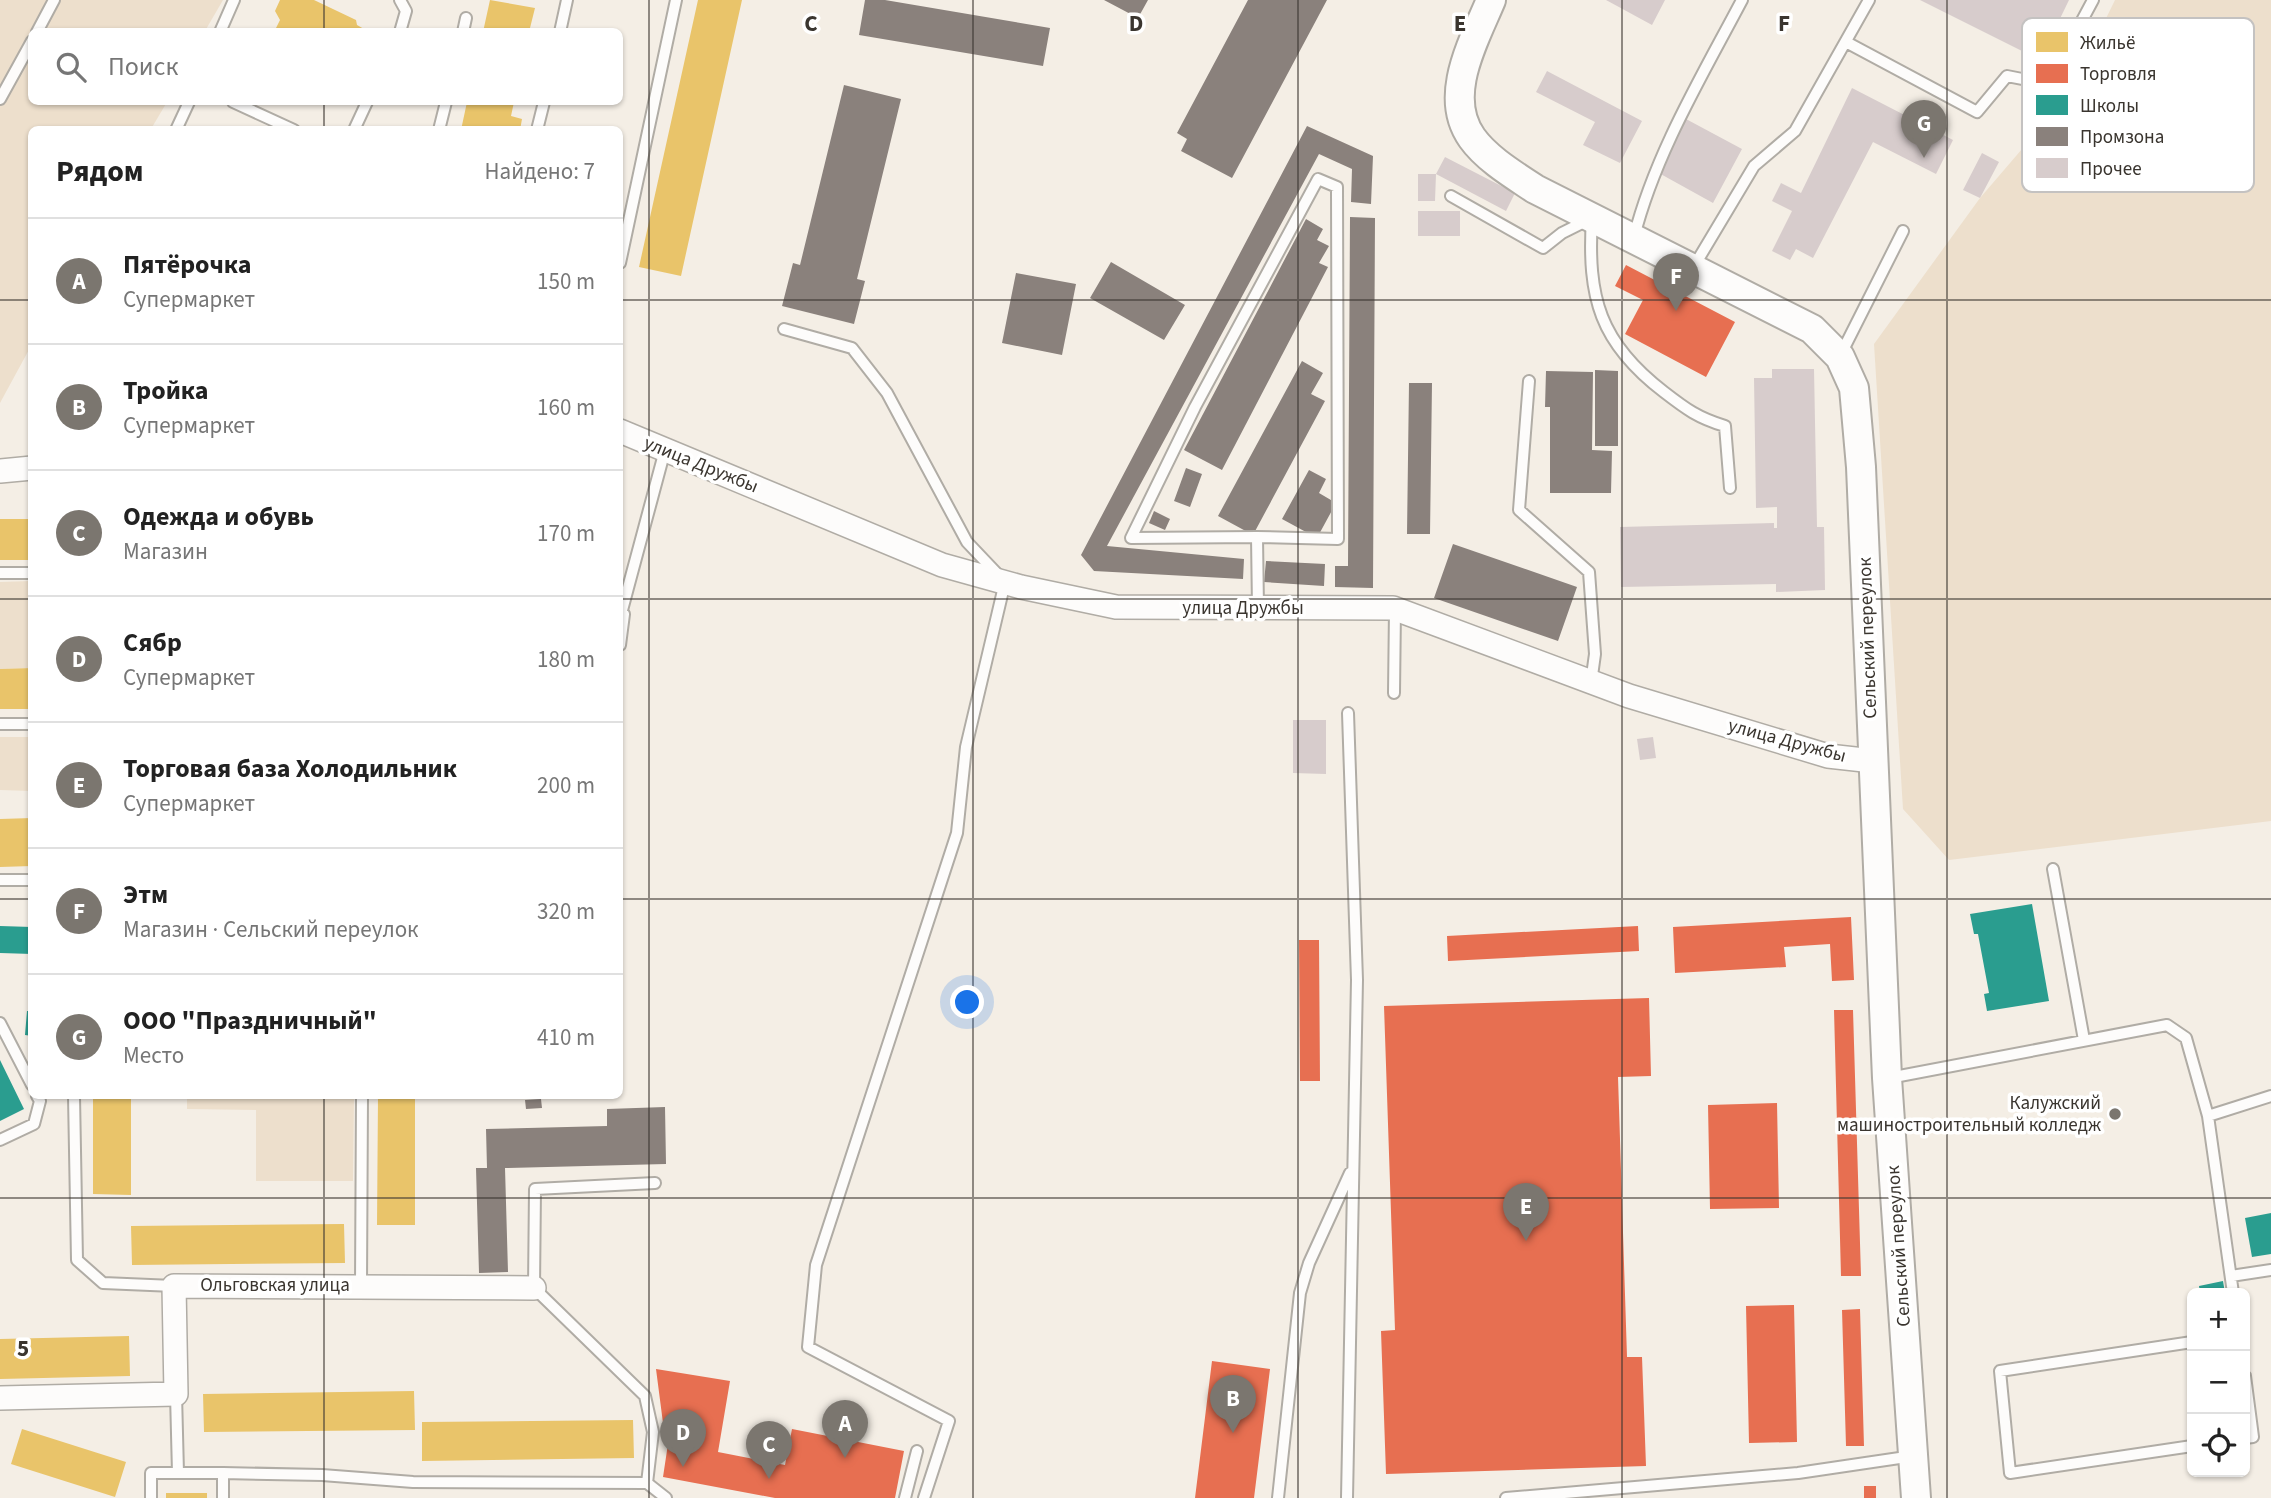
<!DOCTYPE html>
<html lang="ru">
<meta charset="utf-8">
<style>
:root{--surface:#fff;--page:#f6f6f6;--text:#222;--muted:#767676;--line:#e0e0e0;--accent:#7b766f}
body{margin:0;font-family:"Source Sans 3",sans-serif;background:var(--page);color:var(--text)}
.controls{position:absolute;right:21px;bottom:21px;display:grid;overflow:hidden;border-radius:10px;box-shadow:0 2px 5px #0004}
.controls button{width:63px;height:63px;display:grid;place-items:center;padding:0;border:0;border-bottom:2px solid var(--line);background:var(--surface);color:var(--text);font:35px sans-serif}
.you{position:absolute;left:968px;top:1003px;width:24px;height:24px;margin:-18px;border:5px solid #fff;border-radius:50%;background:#1a73e8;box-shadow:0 0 0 10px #1a73e833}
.badge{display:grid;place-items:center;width:46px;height:46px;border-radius:50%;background:var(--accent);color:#fff;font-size:23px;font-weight:700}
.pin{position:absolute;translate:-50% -58px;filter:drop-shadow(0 2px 4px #0008)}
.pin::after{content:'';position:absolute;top:37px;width:24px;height:21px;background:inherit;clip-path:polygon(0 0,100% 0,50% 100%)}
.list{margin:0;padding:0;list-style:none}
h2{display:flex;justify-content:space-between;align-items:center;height:91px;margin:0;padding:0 28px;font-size:30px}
h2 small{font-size:23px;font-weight:400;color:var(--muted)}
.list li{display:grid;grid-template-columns:46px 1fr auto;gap:21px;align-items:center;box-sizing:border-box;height:126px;padding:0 28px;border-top:2px solid var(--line)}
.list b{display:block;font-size:26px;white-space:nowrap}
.list p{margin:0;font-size:23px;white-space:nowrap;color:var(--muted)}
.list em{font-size:23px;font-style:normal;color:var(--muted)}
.icon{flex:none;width:38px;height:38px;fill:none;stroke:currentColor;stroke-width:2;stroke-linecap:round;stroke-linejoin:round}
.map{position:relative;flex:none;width:2271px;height:1498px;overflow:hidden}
.search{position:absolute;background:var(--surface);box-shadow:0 2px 5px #0004;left:28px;top:28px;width:595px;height:77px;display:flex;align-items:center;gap:18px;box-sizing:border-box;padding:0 24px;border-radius:10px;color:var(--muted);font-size:26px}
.panel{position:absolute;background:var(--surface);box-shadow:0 2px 5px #0004;left:28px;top:126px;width:595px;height:973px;border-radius:10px}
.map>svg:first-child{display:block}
.green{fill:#eddfcc}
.homes{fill:#e9c46a}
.shops{fill:#e76f51}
.schools{fill:#2a9d8f}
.industry{fill:#8a817c}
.building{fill:#d7cccc}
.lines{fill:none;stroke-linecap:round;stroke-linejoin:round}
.service-casing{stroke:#b0aca5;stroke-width:14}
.minor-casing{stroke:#b0aca5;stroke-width:26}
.tertiary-casing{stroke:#b0aca5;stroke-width:32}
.service{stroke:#fdfcfb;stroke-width:10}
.minor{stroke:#fdfcfb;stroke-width:23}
.tertiary{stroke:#fdfcfb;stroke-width:28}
.grid{fill:none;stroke:#3a352f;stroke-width:2;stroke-opacity:0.55}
.poi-dot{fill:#7b766f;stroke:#fff;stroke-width:2.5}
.labels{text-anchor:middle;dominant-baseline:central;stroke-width:7;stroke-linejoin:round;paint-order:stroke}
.street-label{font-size:19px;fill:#3a352f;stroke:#fff}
.poi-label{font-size:19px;fill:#3a352f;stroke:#fff;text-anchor:end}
.key{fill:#fff;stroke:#c4c2c1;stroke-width:2}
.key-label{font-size:19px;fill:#3a352f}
.grid-label{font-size:23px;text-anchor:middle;font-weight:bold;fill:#3a352f;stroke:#fff;stroke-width:7;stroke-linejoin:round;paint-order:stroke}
</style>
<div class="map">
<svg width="2271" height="1498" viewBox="0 0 2271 1498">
<rect width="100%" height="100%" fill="#f4eee5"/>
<path class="green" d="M0,0h223l-18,31 -173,1v70h135l-16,27 -119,1 -1,216 -31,57z
M2115,0h156v821l-322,39 -46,-51 -29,-465 106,-146 89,-104z
M31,581v87l-31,1v-87z
M0,737h31v54l-31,-1z
M187,1096h167l-1,85h-97v-71l-69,-1z"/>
<path class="homes" d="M280,0h34l42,20 1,5 7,4 -1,3h-89l6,-12 -5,-9z
M490,0l45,8 -6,24h-46z
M698,0h44l-61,276 -42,-9z
M467,102h47l-3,14 11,3 -2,11h-59z
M0,519h32v41h-32z
M32,668v41h-32v-40z
M32,818v48l-32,1v-48z
M93,1096h38v99l-38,-1z
M378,1096h37v129h-38z
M344,1224l1,39 -213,2 -1,-39z
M129,1336l1,40 -130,3v-40z
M414,1391l1,39 -211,2 -1,-38z
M633,1420l1,38 -212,3v-39z
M22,1429l104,33 -11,35 -104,-33z
M166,1493h41v5h-41z"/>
<path class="shops" d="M1626,265l109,57 -29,55 -81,-43 18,-34 -28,-14z
M1851,917l3,63 -22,1 -2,-37 -46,3 2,20 -111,6 -2,-46z
M1638,926l1,25 -191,10 -1,-25z
M1299,940h20l1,141h-20z
M1649,998l2,78 -33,1 9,280h15l4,109 -260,8 -5,-143 14,-1 -11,-324z
M1834,1010h19l8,266h-20z
M1777,1103l2,105 -69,1 -2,-104z
M1794,1305l3,137 -48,1 -3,-137z
M1860,1309l4,137h-18l-4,-136z
M1212,1361l58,8 -16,129h-59z
M656,1369l74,12 -12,71 67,13 7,-36 112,22 -9,47h-120l-112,-21 8,-53 -8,-1z
M1864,1486h12v12h-12z"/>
<path class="schools" d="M2032,904l17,97 -62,10 -3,-17 5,-1 -11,-59h-4l-4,-20z
M0,926l32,1v27l-32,-1z
M27,1011h5v25l-7,-1z
M0,1060l24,49 -24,12z
M2271,1213v41l-19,3 -7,-39z
M2223,1281l2,12h-25l-1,-7z"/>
<path class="industry" d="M865,0h20l165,28 -7,38 -184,-31z
M1104,0h44l-10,18z
M1248,0h79l-95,178 -51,-27 6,-12 -10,-6z
M844,85l57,14 -44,180 8,2 -11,43 -72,-18 11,-43 7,2z
M1307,126l66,30 -2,48 -20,-2 1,-33 -33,-15 -212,392 137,13 -1,20 -149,-8 -13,-16z
M1350,217l25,1 -2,370 -38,-1v-21h13z
M1306,219l17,10 -6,11 12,6 -10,17 9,4 -106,203 -38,-20z
M1111,262l74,43 -21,35 -74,-42z
M1016,273l60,11 -14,71 -60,-12z
M1302,361l21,12 -12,21 14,7 -72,134 -35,-19z
M1595,370l23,1v75h-23z
M1546,371l47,1 -1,78 20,1 -1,42h-61v-86h-5z
M1409,383h23l-2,151h-23z
M1186,468l16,6 -12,33 -16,-6z
M1309,470l17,9 -7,14 17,10 -19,35 -35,-19z
M1154,511l16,8 -5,11 -16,-7z
M1453,544l124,43 -19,54 -124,-43z
M1266,561l59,3 -1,22 -60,-4z
M541,1099l1,9 -16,1 -1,-9z
M665,1107l1,57 -161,4 3,104 -29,1 -3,-105h11l-1,-39 121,-3v-17z"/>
<path class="building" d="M1606,0h59l-13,25z
M1920,0h149l-29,60z
M1547,71l95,50 -22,42 -37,-18 12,-23 -59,-30z
M1852,88l101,52 -17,34 -63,-32 -60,116 -17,-9 -6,11 -18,-9 20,-40 -20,-10 9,-18 20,10z
M1686,119l56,30 -29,54 -56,-31z
M1982,153l17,9 -19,36 -17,-8z
M1445,157l70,36 -9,18 -70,-37 -1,27h-17v-27h18z
M1418,211h42v25h-42z
M1772,369h42l3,158h7l1,63 -49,2v-8l-155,3 -1,-60 154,-4v5h3v-21l-21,1 -2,-130h18z
M1293,720h33v54l-33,-1z
M1653,737l3,21 -16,2 -3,-21z"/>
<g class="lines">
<g class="service-casing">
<path id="service" d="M400,0l6,11 -6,21
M37,32l17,-32
M220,32l14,-32
M463,32l3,-14
M560,32l7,-32
M1846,42l131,70 30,-36 41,8 45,-84
M0,99l32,-58
M233,102l61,28
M176,130l13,-28
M354,130l13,-28
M439,130l7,-28
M537,130l7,-28
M1451,196l92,52 19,-15 30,-15c-5,80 8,125 72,174 22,17 34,26 61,34l5,62
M1634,237c21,-83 68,-161 108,-237
M620,263l56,-263
M1693,268l61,-102 41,-35 74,-131
M784,329l68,19 35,45 80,149 38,40 -39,165 -9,86 -141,432 -8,82 141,74 -25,77
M1841,354l62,-123
M1529,381l-10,129 70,62 6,82 -4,29
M1257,537l-126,1 64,-131 123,-228 19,8 1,352 -81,-2 1,71
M0,573h32
M620,645l4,-31h-3l44,-164
M1394,693l1,-84
M0,724h32
M2053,869l31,171
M0,880h32
M0,1023l32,62
M1889,1078l278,-53 19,13 22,78 63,-20
M74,1096l3,164 26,23 71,3
M2208,1116l25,177
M0,1140l34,-16 6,-23 -3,-5
M655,1183l-120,6 -1,99 111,108 8,36 -6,51 19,15
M2231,1276l40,-6
M361,1285l1,-189
M2192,1342l-192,29 10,102 182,-27
M2245,1376l8,61 -8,1
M176,1394l2,79
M223,1473l99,2 91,7 234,1
M151,1498v-25h72v25
M905,1498l12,-47
M1278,1498l22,-205 9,-30 41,-90
M1347,1498l10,-518 -9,-267
M1506,1498l292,-25 115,-17"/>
</g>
<g class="minor-casing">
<path id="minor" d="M620,431l322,134 79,22 95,20 277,1 236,88 199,60 45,5
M0,471l32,-3
M0,1398l176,-4 -2,-108 360,2"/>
</g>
<g class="tertiary-casing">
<path id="tertiary" d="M1491,0c-17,41 -49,96 -19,138 15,21 42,37 63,51l277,140 28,28 14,31 7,79 26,611 29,420"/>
</g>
<use href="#service" class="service"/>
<use href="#minor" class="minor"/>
<use href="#tertiary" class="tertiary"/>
</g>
<path class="grid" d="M324,0v32M649,0v1498M973,0v1498M1298,0v1498M1622,0v1498M1947,0v1498M324,102v28M0,300h32M620,300h1651M0,599h32M620,599h1651M0,899h32M620,899h1651M324,1096v402M0,1198h2271"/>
<circle class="poi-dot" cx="2115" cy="1114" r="7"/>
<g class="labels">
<g class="street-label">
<text transform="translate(701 465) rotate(22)">улица Дружбы</text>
<text x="1243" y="608">улица Дружбы</text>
<text transform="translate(1868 638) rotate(-92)">Сельский переулок</text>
<text transform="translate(1787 741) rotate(15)">улица Дружбы</text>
<text transform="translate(1899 1246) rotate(-94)">Сельский переулок</text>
<text x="275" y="1285">Ольговская улица</text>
</g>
<g class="poi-label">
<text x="2101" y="1103">Калужский<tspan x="2101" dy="22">машиностроительный колледж</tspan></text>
</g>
</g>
<rect x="2022" y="18" width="232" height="174" rx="10" class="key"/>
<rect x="2036" y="32" width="32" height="20" fill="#e9c46a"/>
<rect x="2036" y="64" width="32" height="19" fill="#e76f51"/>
<rect x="2036" y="95" width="32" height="20" fill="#2a9d8f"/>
<rect x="2036" y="127" width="32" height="19" fill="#8a817c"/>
<rect x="2036" y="158" width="32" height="20" fill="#d7cccc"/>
<g class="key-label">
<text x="2080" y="49">Жильё</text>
<text x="2080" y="80">Торговля</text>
<text x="2080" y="112">Школы</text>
<text x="2080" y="143">Промзона</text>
<text x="2080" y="175">Прочее</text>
</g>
<g class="grid-label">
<text x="811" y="31">C</text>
<text x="1136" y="31">D</text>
<text x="1460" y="31">E</text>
<text x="1784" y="31">F</text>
<text x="23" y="1356">5</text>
</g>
</svg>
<div class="controls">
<button>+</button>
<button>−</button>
<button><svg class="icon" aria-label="locate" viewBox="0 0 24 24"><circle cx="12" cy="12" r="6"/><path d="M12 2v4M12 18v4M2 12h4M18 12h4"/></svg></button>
</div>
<div class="you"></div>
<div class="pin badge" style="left:845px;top:1458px">A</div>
<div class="pin badge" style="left:1233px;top:1433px">B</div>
<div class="pin badge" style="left:769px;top:1479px">C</div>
<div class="pin badge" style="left:683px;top:1467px">D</div>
<div class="pin badge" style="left:1526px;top:1241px">E</div>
<div class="pin badge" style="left:1676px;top:311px">F</div>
<div class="pin badge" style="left:1924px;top:158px">G</div>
<div class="search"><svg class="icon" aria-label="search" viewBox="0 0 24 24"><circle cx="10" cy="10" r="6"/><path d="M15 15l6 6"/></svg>Поиск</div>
<section class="panel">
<h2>Рядом<small>Найдено: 7</small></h2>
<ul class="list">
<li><span class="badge">A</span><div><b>Пятёрочка</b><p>Супермаркет</p></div><em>150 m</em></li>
<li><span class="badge">B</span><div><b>Тройка</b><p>Супермаркет</p></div><em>160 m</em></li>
<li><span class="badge">C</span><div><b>Одежда и обувь</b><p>Магазин</p></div><em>170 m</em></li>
<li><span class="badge">D</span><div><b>Сябр</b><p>Супермаркет</p></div><em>180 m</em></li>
<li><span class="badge">E</span><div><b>Торговая база Холодильник</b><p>Супермаркет</p></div><em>200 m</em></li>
<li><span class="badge">F</span><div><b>Этм</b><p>Магазин · Сельский переулок</p></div><em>320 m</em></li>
<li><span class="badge">G</span><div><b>ООО &quot;Праздничный&quot;</b><p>Место</p></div><em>410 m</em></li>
</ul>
</section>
</div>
